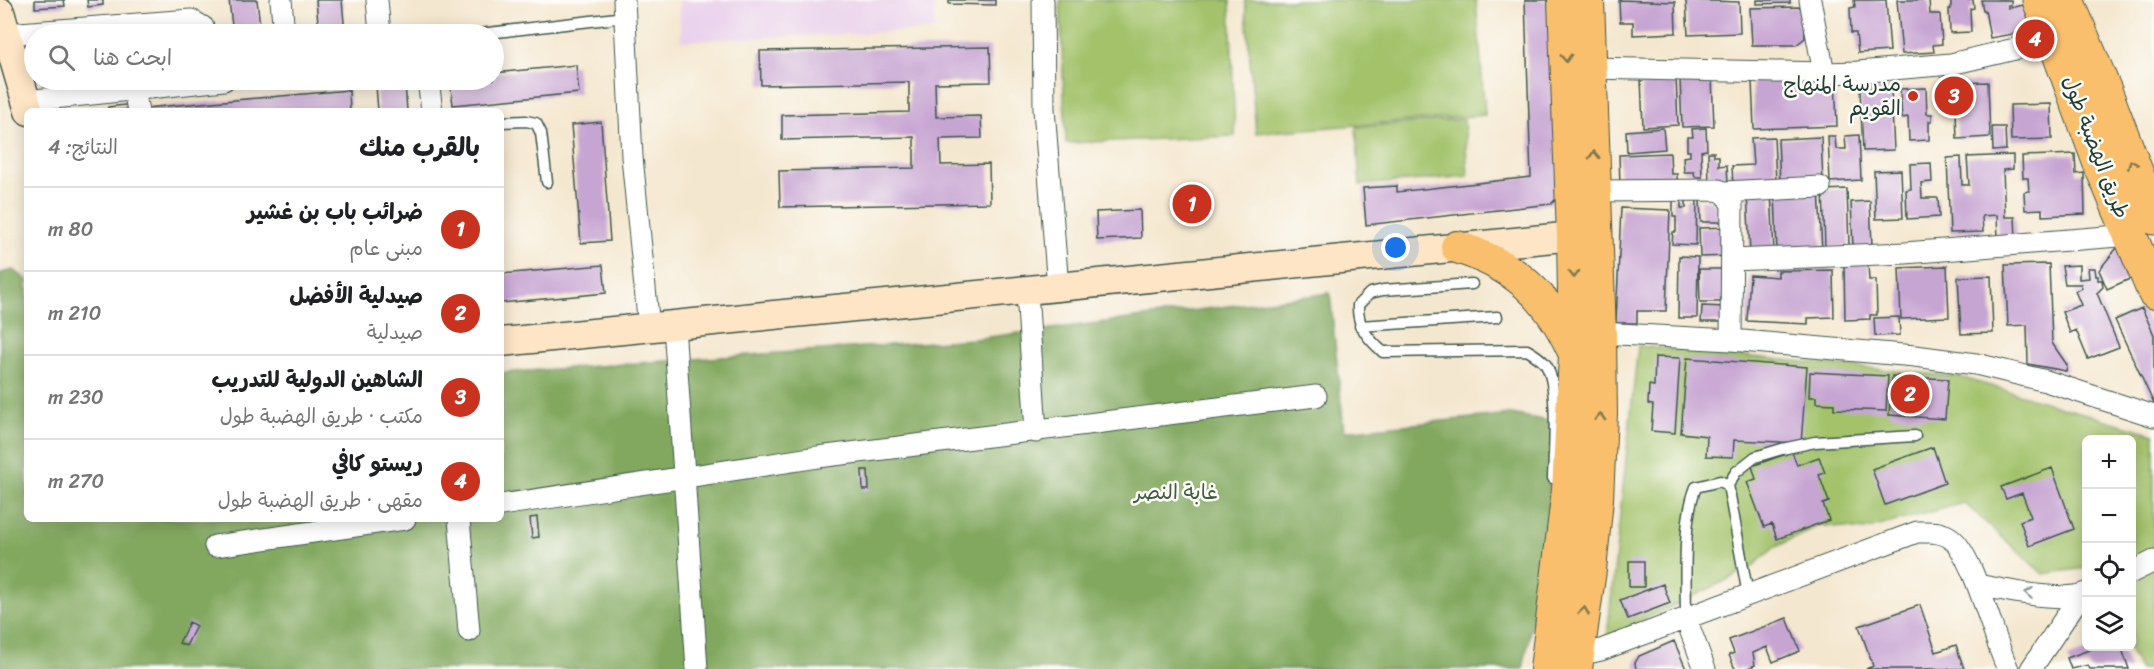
<!DOCTYPE html>
<html lang="ar">
<meta charset="utf-8">
<style>
:root{--surface:#fff;--page:#f2f2f2;--text:#202124;--muted:#757577;--line:#e0e0e0;--accent:#c8321e}
body{margin:0;font-family:Sriracha,"Playpen Sans Arabic",sans-serif;background:var(--page);color:var(--text);direction:rtl}
.controls{position:absolute;right:18px;bottom:18px;display:grid;overflow:hidden;border-radius:9px;box-shadow:0 3px 15px #0003}
.controls button{width:54px;height:54px;display:grid;place-items:center;padding:0;border:0;border-bottom:2px solid var(--line);background:var(--surface);color:var(--text);font:30px sans-serif}
.you{position:absolute;left:1396px;top:248px;width:21px;height:21px;margin:-15px;border:4px solid #fff;border-radius:50%;background:#1a73e8;box-shadow:0 0 0 9px #1a73e833}
.badge{display:grid;place-items:center;width:39px;height:39px;border-radius:50%;background:var(--accent);color:#fff;font-size:20px;font-weight:700}
.pin{position:absolute;translate:-50% -50%;border:3px solid #fff;box-shadow:0 2px 6px #0006}
.list{margin:0;padding:0;list-style:none}
h2{display:flex;justify-content:space-between;align-items:center;height:78px;margin:0;padding:0 24px;font-size:26px}
h2 small{font-size:20px;font-weight:400;color:var(--muted)}
.list li{display:grid;grid-template-columns:39px 1fr auto;gap:18px;align-items:center;box-sizing:border-box;height:84px;padding:0 24px;border-top:2px solid var(--line)}
.list b{display:block;font-size:22px;white-space:nowrap}
.list p{margin:0;font-size:20px;white-space:nowrap;color:var(--muted)}
.list em{font-size:20px;font-style:normal;color:var(--muted)}
.icon{flex:none;width:33px;height:33px;fill:none;stroke:currentColor;stroke-width:2;stroke-linecap:round;stroke-linejoin:round}
.map{position:relative;flex:none;width:2154px;height:669px;overflow:hidden;direction:ltr}
.search{position:absolute;background:var(--surface);box-shadow:0 3px 15px #0003;left:24px;top:24px;width:480px;height:66px;display:flex;align-items:center;gap:15px;box-sizing:border-box;padding:0 21px;border-radius:33px;color:var(--muted);font-size:22px}
.panel{position:absolute;background:var(--surface);box-shadow:0 3px 15px #0003;left:24px;top:108px;width:480px;height:414px;border-radius:9px;direction:rtl}
.map>svg:first-child{display:block}
.built{fill:#ead1ec}
.green{fill:#a3c26a;stroke:#61804f;stroke-width:1.5}
.forest{fill:#82a85e;stroke:#507249;stroke-width:1.5}
.building{fill:#c7a5d3}
.lines{fill:none;stroke-linecap:round;stroke-linejoin:round}
.lane-casing{stroke:#3f564b;stroke-width:13}
.street-casing{stroke:#3f564b;stroke-width:23}
.secondary-casing{stroke:#3f564b;stroke-width:31}
.primary-casing{stroke:#3f564b;stroke-width:34}
.highway-casing{stroke:#3f564b;stroke-width:35}
.lane{stroke:#fff;stroke-width:10}
.street{stroke:#fff;stroke-width:21}
.secondary{stroke:#fde5c5;stroke-width:28}
.primary{stroke:#f9bf6d;stroke-width:32}
.highway{stroke:#f9bf6d;stroke-width:33}
.oneway{stroke:#81784e}
.oneway2{stroke:#8f9e9a}
.poi-dot{fill:#c8321e;stroke:#fdfcf7;stroke-width:2}
.labels{text-anchor:middle;dominant-baseline:central;stroke-width:5;stroke-linejoin:round;paint-order:stroke}
.poi-label{font-size:21px;fill:#1f3d34;stroke:#fdfcf7;text-anchor:end}
.street-label{font-size:21px;fill:#1f3d34;stroke:#fdfcf7}
.park-label{font-size:21px;fill:#405e42;stroke:#fdfcf7}
</style>
<div class="map">
<svg width="2154" height="669" viewBox="0 0 2154 669">
<rect width="100%" height="100%" fill="#fdfcf7"/>
<filter id="ink" filterUnits="userSpaceOnUse"><feTurbulence type="fractalNoise" baseFrequency=".0167" numOctaves="2"/><feDisplacementMap in="SourceGraphic" scale="12" xChannelSelector="R" yChannelSelector="G"/><feConvolveMatrix kernelMatrix="1 2 1 2 8 2 1 2 1" color-interpolation-filters="sRGB"/></filter>
<filter id="wash" filterUnits="userSpaceOnUse"><feTurbulence type="fractalNoise" baseFrequency=".008" numOctaves="4" result="noise"/><feDisplacementMap in="SourceGraphic" scale="24" xChannelSelector="R" yChannelSelector="G"/><feGaussianBlur stdDeviation="1.35" result="paint"/><feColorMatrix in="noise" values="0 0 0 0 0 0 0 0 0 0 0 0 0 0 0 0 0 1.4 0 .05"/><feComposite in="paint" operator="in"/></filter>
<g filter="url(#wash)">
<rect width="100%" height="100%" fill="#f4e7cf"/>
<path class="built" d="M679,0h254l2,30 -254,11z"/>
<path class="green" d="M1060,0h170l5,136 -169,7z
M1245,0h231l9,115 -229,18z
M1464,119l4,57 -108,9 -4,-58z
M1638,346l322,31 194,57v235h-15l-11,-22 4,-1v-206h-46v128l-43,6 -79,-71 -100,27 -44,-5 -46,23 -26,22 -141,67z"/>
<path class="forest" d="M14,270l13,10v239h474v-146l473,-34 356,-46 14,138 167,-17 44,8 -11,133 -21,114h-1523v-396z"/>
<g id="blocks">
<path class="building" d="M35,0h29l1,6 -30,2z
M87,0h16v5l-15,2z
M229,0h28l4,34h-28z
M316,0h26l3,34h-26z
M949,0h46v5l-46,-1z
M1525,0h25l8,197 -7,7 -185,21 -3,-37 34,-2v6l134,-15z
M1619,0l56,2 1,31 -43,2v-13h-13z
M1686,0l53,2 1,31 -52,2z
M1757,0h33v3l-33,1z
M1854,0h32l4,51 -32,2 -2,-20h-5l-1,-25 5,-1z
M1897,0h32l1,14h10l2,30 -9,1 1,7 -32,2z
M1951,0h22l1,8 -4,1 1,23 -21,1 -1,-24h2z
M1981,0h30v5h-3v3l21,-4 13,25 -52,9 -5,-28h-2z
M1804,7l1,31 -9,7h-44l-2,-37z
M990,47l1,35 -56,1 1,34 45,-1 1,22 -42,1 1,26 48,-1 1,39 -210,4 -1,-36 135,-3v-31l-132,3v-25l127,-3v-30l-148,3 -1,-34z
M576,65l3,28 -126,12 -3,-25h44v-7z
M1676,77l2,48 -35,2 -2,-49z
M1712,78l2,48 -32,1 -2,-48z
M1835,78l2,48 -83,3 -2,-48z
M1988,82l2,55 -33,2 -2,-56z
M405,83l2,28h-29l-2,-25z
M1891,88l3,62 -31,1 -3,-62z
M1926,88l1,26h5v7h-3v19l-20,1 -1,-24 -6,1 -2,-29z
M349,90l1,21h-205v-3z
M133,104l1,7h-26v-4z
M2051,104l1,35 -41,1 -1,-35z
M601,122l9,119 -29,2 -10,-118z
M1992,127h13l1,23 -13,1z
M1663,128l2,21 -38,3 -1,-21z
M1706,128l1,22 -6,1 1,26h-7l-1,-5h-10l-1,-15 7,-1v-5h-3v-14h6l-1,-8z
M1859,135l2,45 -31,2 -2,-46h7l1,13h10l-1,-13z
M1774,137l2,47 -43,2 -1,-20 21,-1 -2,-27z
M1821,137l2,45 -43,2 -2,-45z
M1708,152h6v4h5v10l8,-1 1,18 -19,1z
M1670,153l1,21h6v9l-57,2 -1,-30z
M2075,154l1,20 8,-1 1,41 -43,2v-7l-17,1 -1,-18 5,-1 -1,-13h-5l-1,-22z
M2013,155v14l-10,1 2,47h10l1,21 -18,1 -1,-24 -15,1 1,16 -33,1 -3,-75 14,-1 1,28h7l-2,-28z
M1931,163l1,19 -11,1 1,15h16l1,19 -32,2 -1,-29 5,-1 -1,-25z
M1901,170l2,48 -27,1 -2,-48z
M1819,188l3,64 -45,2 -2,-64z
M1847,189l2,57 -24,1 -2,-57z
M1771,191l3,61 -24,1 -3,-61z
M1673,198h8v10h5v-9h11l-1,46 -24,-1 1,-12h3v-15h-3z
M1723,199l1,23h-23l-1,-22z
M1870,201l2,45 -19,1 -2,-45z
M1621,208l49,2 -4,101h-29v12h-21z
M1140,210l1,28 -44,2 -1,-28z
M1729,227l1,29 -30,1 -1,-29z
M2126,248l6,30 -25,11 -8,-19 17,-21z
M1679,256l19,1 -1,61h-19z
M1868,264l1,16h7l1,35h-7v4l-25,1 -1,-55z
M2049,264l3,79 15,22 -1,6 -38,-7 -1,-39 -19,1 -3,-61z
M603,265l3,28 -105,10v-29z
M2079,265v14l10,-1 -1,-10h7l1,8h2v4h4l1,7 -6,6 22,54 -31,12 -12,-29 -6,3 -8,-21 19,-7 -6,-14 7,-3 -1,-4h-16l-3,-18z
M1947,266l2,51 -48,2 -2,-51z
M1699,269h28v33h-27z
M1833,270l1,47 -26,1v6l-61,-3 3,-46 28,2v-6z
M1991,276l2,57 -32,1 -3,-57z
M1702,306l23,1v15h-24z
M2142,308l12,27v69l-39,-84z
M1899,317l1,18 -25,1 -1,-18z
M1655,357l25,1 -5,75 -24,-2 2,-26 -5,-1 1,-19 5,1z
M1687,358l120,9 -6,76 -67,-3 -1,17 -27,-1 1,-20 -26,-3z
M1810,372l78,4 -2,35 -52,-2v-5l-18,-1v-6h-7z
M1892,376l56,3 -3,40 -56,-4z
M1933,447l12,36 -60,22 -13,-36z
M1792,452l5,13 22,-8 6,16 -6,2 10,27 -6,2 6,16 -52,19 -5,-15 -8,3 -17,-45 9,-3 -4,-13z
M2052,468l22,61 -45,17 -9,-25 11,-4 -9,-24 -16,6 -5,-12z
M862,470h6l1,20h-6z
M537,517l2,20 -7,1 -2,-20z
M1629,561h15v26h-15z
M1663,584l7,19 -42,16 -8,-19z
M1920,605l16,47 20,-7 8,24h-98l7,-3 -14,-40z
M1787,618l13,33 -27,11 -6,-15 -14,6 2,12 -10,4h-10l-6,-14 5,-2 -5,-13z
M189,622l7,4 -10,20 -7,-3z
M1674,641l12,28h-50l-1,-6 4,-7z
M2100,646h21l8,23h-39l-2,-4 -17,4 -4,-11z"/>
</g>
</g>
<g filter="url(#ink)">
<use href="#blocks" fill-opacity="0" stroke="#3f564b" stroke-width="1.5"/>
<g class="lines">
<g class="lane-casing">
<path id="lane" d="M480,34l145,-17
M501,122l25,-1 10,2 5,10 6,49
M1472,284l-89,6 -13,3 -12,12c-1,21 10,34 25,47l144,-2c7,4 14,8 19,15 13,21 8,86 7,113
M1360,326l137,-9
M1728,485l8,-13 19,-15 27,-8 33,-7 100,-6
M1686,619c0,-37 -4,-98 10,-132l24,-6 8,4 20,110"/>
</g>
<g class="street-casing">
<path id="street" d="M281,0l3,34
M377,0l3,34
M624,0l8,157 17,171
M1043,0l1,109 14,179
M6,34l185,-14 12,7 2,7
M1591,68l233,5 -14,-73
M1824,73l34,-1 93,-8 115,-27
M428,80l4,31
M134,89l4,22
M26,101l198,-21
M1595,191l124,-1 8,5 5,10 -1,135
M1724,192l96,-5
M1732,260l173,-7 226,-18
M1027,291l9,141
M674,325l23,344
M1600,333l131,7 184,16 61,8 70,17 108,35
M501,505l317,-48 498,-61
M459,519l10,112
M215,546l190,-27
M2132,572l22,-11
M1978,585c26,5 85,18 108,8
M1686,619l19,50
M1567,654l11,1 23,-5 316,-118c12,0 22,-1 32,5 24,13 45,105 59,132
M2031,669l49,-73"/>
</g>
<g class="secondary-casing">
<path id="secondary" d="M0,12l29,99
M501,342l1093,-108"/>
</g>
<g class="primary-casing">
<path id="primary" d="M1457,247c57,18 91,48 116,103
M1546,669l22,-179 7,-135 -2,-119 -9,-236
M1576,669l14,-99 7,-71 4,-85 -1,-81 -12,-333"/>
</g>
<g class="highway-casing">
<path id="highway" d="M2039,0l61,164 54,128
M2067,0l39,93 48,125"/>
</g>
<use href="#lane" class="lane"/>
<use href="#street" class="street"/>
<use href="#secondary" class="secondary"/>
<use href="#primary" class="primary"/>
<use href="#highway" class="highway"/>
</g>
<defs><path id="oneway-chevron" d="M-2-3.5L2.5 0L-2 3.5" fill="none" stroke-width="1.6" stroke-linecap="round" stroke-linejoin="round" transform="scale(1.5)"/></defs>
<g class="oneway">
<use href="#oneway-chevron" transform="translate(1566 58) rotate(88)"/>
<use href="#oneway-chevron" transform="translate(1594 155) rotate(-92)"/>
<use href="#oneway-chevron" transform="translate(2132 164) rotate(-112)"/>
<use href="#oneway-chevron" transform="translate(1574 274) rotate(89)"/>
<use href="#oneway-chevron" transform="translate(1600 417) rotate(-88)"/>
<use href="#oneway-chevron" transform="translate(1584 611) rotate(-82)"/>
</g>
<use class="oneway2" href="#oneway-chevron" transform="translate(2029 593) rotate(-174)"/>
</g>
<circle class="poi-dot" cx="1913" cy="96" r="6"/>
<g class="labels">
<g class="poi-label">
<text x="1901" y="84">مدرسة المنهاج<tspan x="1901" dy="24">القويم</tspan></text>
</g>
<g class="street-label">
<text transform="translate(2096 147) rotate(69)">طريق الهضبة طول</text>
</g>
<g class="park-label">
<text x="1176" y="492">غابة النصر</text>
</g>
</g>
</svg>
<div class="controls">
<button>+</button>
<button>−</button>
<button><svg class="icon" aria-label="locate" viewBox="0 0 24 24"><circle cx="12" cy="12" r="6"/><path d="M12 2v4M12 18v4M2 12h4M18 12h4"/></svg></button>
<button><svg class="icon" aria-label="layers" viewBox="0 0 24 24"><path d="M12 4l9 5-9 5-9-5zM3 14l9 5 9-5"/></svg></button>
</div>
<div class="you"></div>
<div class="pin badge" style="left:1192px;top:204px">1</div>
<div class="pin badge" style="left:1910px;top:394px">2</div>
<div class="pin badge" style="left:1954px;top:96px">3</div>
<div class="pin badge" style="left:2035px;top:39px">4</div>
<div class="search"><svg class="icon" aria-label="search" viewBox="0 0 24 24"><circle cx="10" cy="10" r="6"/><path d="M15 15l6 6"/></svg>ابحث هنا</div>
<section class="panel">
<h2>بالقرب منك<small>النتائج: 4</small></h2>
<ul class="list">
<li><span class="badge">1</span><div><b>ضرائب باب بن غشير</b><p>مبنى عام</p></div><em>80 m</em></li>
<li><span class="badge">2</span><div><b>صيدلية الأفضل</b><p>صيدلية</p></div><em>210 m</em></li>
<li><span class="badge">3</span><div><b>الشاهين الدولية للتدريب</b><p>مكتب · طريق الهضبة طول</p></div><em>230 m</em></li>
<li><span class="badge">4</span><div><b>ريستو كافي</b><p>مقهى · طريق الهضبة طول</p></div><em>270 m</em></li>
</ul>
</section>
</div>
